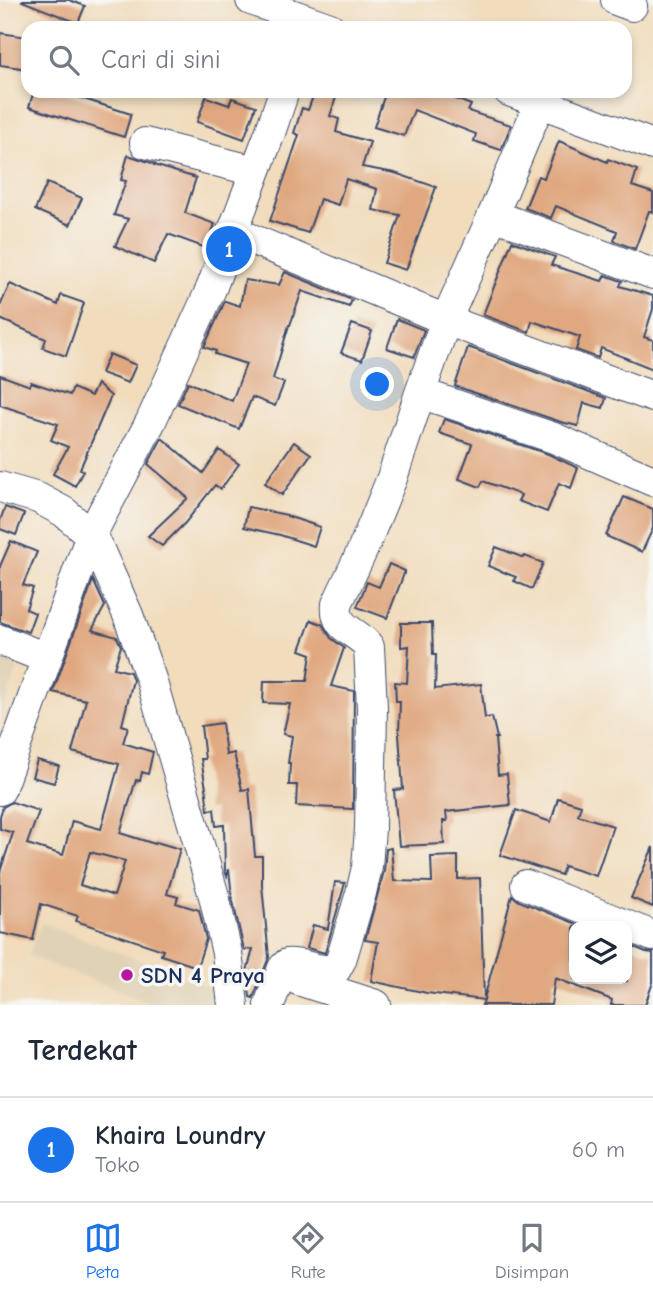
<!DOCTYPE html>
<html lang="id">
<style>
:root{--surface:#fff;--page:#f2f2f3;--text:#1f2937;--muted:#747a83;--line:#e0e1e3;--accent:#1a73e8}
body{margin:0;font-family:"Comic Neue",sans-serif;background:var(--page);color:var(--text)}
.controls{position:absolute;right:21px;bottom:21px;display:grid;overflow:hidden;border-radius:14px;box-shadow:0 4px 10px #0003}
.controls button{width:63px;height:63px;display:grid;place-items:center;padding:0;border:0;border-bottom:2px solid var(--line);background:var(--surface);color:var(--text);font:35px sans-serif}
.you{position:absolute;left:378px;top:385px;width:24px;height:24px;margin:-18px;border:5px solid #fff;border-radius:50%;background:#1a73e8;box-shadow:0 0 0 10px #1a73e833}
.badge{display:grid;place-items:center;width:46px;height:46px;border-radius:50%;background:var(--accent);color:#fff;font-size:23px;font-weight:700}
.pin{position:absolute;translate:-50% -50%;border:4px solid #fff;box-shadow:0 2px 7px #0006}
.list{margin:0;padding:0;list-style:none}
h2{display:flex;justify-content:space-between;align-items:center;height:91px;margin:0;padding:0 28px;font-size:30px}
h2 small{font-size:23px;font-weight:400;color:var(--muted)}
.list li{display:grid;grid-template-columns:46px 1fr auto;gap:21px;align-items:center;box-sizing:border-box;height:105px;padding:0 28px;border-top:2px solid var(--line)}
.list b{display:block;font-size:26px;white-space:nowrap}
.list p{margin:0;font-size:23px;white-space:nowrap;color:var(--muted)}
.list em{font-size:23px;font-style:normal;color:var(--muted)}
.icon{flex:none;width:38px;height:38px;fill:none;stroke:currentColor;stroke-width:2;stroke-linecap:round;stroke-linejoin:round}
.map{position:relative;flex:none;width:653px;height:1005px;overflow:hidden}
.search{position:absolute;background:var(--surface);box-shadow:0 4px 10px #0003;left:21px;right:21px;top:21px;height:77px;display:flex;align-items:center;gap:18px;box-sizing:border-box;padding:0 24px;border-radius:21px;color:var(--muted);font-size:26px}
.sheet{height:196px;background:var(--surface)}
nav{display:flex;justify-content:space-around;align-items:center;box-sizing:border-box;height:98px;border-top:2px solid var(--line);background:var(--surface);font-size:19px;color:var(--muted)}
nav a{display:grid;justify-items:center;gap:4px}
nav .on{color:var(--accent)}
.map>svg:first-child{display:block}
.built{fill:#e0d2b6}
.building{fill:#e0a880;fill-rule:evenodd}
.lines{fill:none;stroke-linecap:round;stroke-linejoin:round}
.minor-casing{stroke:#3b496c;stroke-width:32}
.minor{stroke:#fff;stroke-width:30}
.poi-dot{fill:#b5179e;stroke:#f6f6f2;stroke-width:2.5}
.labels{text-anchor:middle;dominant-baseline:central;stroke-width:7;stroke-linejoin:round;paint-order:stroke}
.poi-label{font-size:23px;font-weight:bold;fill:#1b2f5e;stroke:#f6f6f2;text-anchor:start}
</style>
<div class="map">
<svg width="653" height="1005" viewBox="0 0 653 1005">
<rect width="100%" height="100%" fill="#f6f6f2"/>
<filter id="ink" filterUnits="userSpaceOnUse"><feTurbulence type="fractalNoise" baseFrequency=".0143" numOctaves="2"/><feDisplacementMap in="SourceGraphic" scale="14" xChannelSelector="R" yChannelSelector="G"/><feConvolveMatrix kernelMatrix="1 2 1 2 8 2 1 2 1" color-interpolation-filters="sRGB"/></filter>
<filter id="wash" filterUnits="userSpaceOnUse"><feTurbulence type="fractalNoise" baseFrequency=".00686" numOctaves="4" result="noise"/><feDisplacementMap in="SourceGraphic" scale="28" xChannelSelector="R" yChannelSelector="G"/><feGaussianBlur stdDeviation="1.57" result="paint"/><feColorMatrix in="noise" values="0 0 0 0 0 0 0 0 0 0 0 0 0 0 0 0 0 1.4 0 .05"/><feComposite in="paint" operator="in"/></filter>
<g filter="url(#wash)">
<rect width="100%" height="100%" fill="#f1dcbc"/>
<path class="built" d="M0,636l26,8 -26,74z
M41,923l185,71 -5,11h-65l-127,-49z"/>
<g id="blocks">
<path class="building" d="M23,0h46l16,6 -7,17 -56,-22z
M0,33l28,4v32l-28,-4z
M34,91h25l72,23 -7,23 -95,-30z
M315,91h23l-8,25 9,3 -3,13 34,10 -8,25 33,6 41,14 -30,83 -22,-7 16,-48 -27,-5 4,-21 -31,-10 -8,26 -18,-6 -12,34 -38,-12 29,-86 -5,-2 8,-25 6,2z
M386,91h50l35,14 -3,6 43,14 -10,25 -27,-9 2,-7 -62,-24 -10,26 -30,-9z
M206,97l23,8 3,-7 24,8 -12,33 -47,-17z
M559,141l48,21 1,-3 29,11 -5,16 21,7v19l-4,-1 -14,38 -21,-8 3,-10 -61,-25 -5,12 -26,-10 13,-32 6,2z
M128,155l27,9 -1,1 42,13 -11,35 30,11 -9,24 -38,-14 -14,29 -39,-17 13,-27 -14,-4 12,-34 -5,-1z
M47,183l35,15 -12,27 -35,-15z
M512,241l43,16 -4,8 51,16 3,-6 17,6 -2,5 33,10v13l-9,28 9,3v29l-52,-21 -3,10 -22,-8 4,-13 -48,-16 -3,11 -46,-17z
M285,272l67,28 -3,7 -47,-16 -12,34h-1l-16,54 11,4 -9,23 -23,-9 -13,32 -61,-25 10,-22 44,19 14,-37 -31,-10 1,-3 -12,-4 21,-46 15,5 5,-26 34,5z
M10,284l48,21 3,-10 23,8 -18,53 -23,-8 3,-9 -46,-20v-13z
M397,319l27,11 -10,27 -27,-9z
M352,324l20,7 -10,29 -21,-7z
M468,347l138,51 -3,10 -19,-5 -6,23 -17,-4 -106,-36z
M109,354l27,11 -8,18 -27,-10z
M0,375l30,11 1,-4 39,13 3,-7 18,8 6,-12 14,12 -31,73 3,2 -8,15 -22,-12 15,-27 -17,-7 7,-16 -58,-19z
M444,419l104,35 30,14 -7,20 -12,-5 -12,29 -29,-11 3,-6 -38,-14 -3,6 -21,-8 13,-35 -33,-11z
M162,438l41,35 16,-23 20,14 -18,25 -6,-4 -30,38 -23,23 -14,-10 40,-38 -40,-34z
M294,442l17,12 -29,41 -17,-12z
M624,497l29,12v19l-11,24 -36,-16z
M5,507l19,7 -8,21 -16,-6v-8z
M248,507l39,8v1l33,11 -6,19 -34,-11 -36,-8z
M11,541l26,11 -14,33 10,3 -7,21 9,4 -7,19 -28,-10v-56z
M496,547l28,11 1,-2 18,7 -11,26 -18,-8 2,-4 -28,-11z
M389,564l16,7 -18,47 -30,-11 10,-25 12,5z
M93,580l12,26 -13,24 25,7 4,9 -7,22 16,4 3,8 -11,45 6,2 -5,16 30,9 -5,22 -6,-2 -2,9 -4,-1 -16,53 35,11 1,-2 24,7 -13,45 11,3 -2,6 23,7 7,29 -9,28 -36,-12 2,-5 -87,-29 2,-5 -37,-12 -8,36 -33,-7v-61l13,-39 -13,-4v-13l3,-9 9,-5 27,9 -12,33 36,11 9,-34 29,8 18,-65 -47,-12 14,-52 -33,-8zM90,852l35,9 -11,35 -34,-11z
M311,620l11,4 9,14 13,10 -13,38 23,5 -1,118 -57,-3 1,-21h-8l1,-22h-2l4,-27 -9,-2 7,-30 -27,-1 1,-22h43l4,-27 -11,-4z
M401,623h31l1,32h3l-1,34 46,-5 4,34 7,-1 5,21h-2l3,37 9,-1 3,31 -64,7 1,9h-4l1,23 -45,2 -5,-56 9,-1 -4,-54 1,-34h-4l-1,-19 12,1 2,-37 -8,1z
M222,723l4,32 8,-2 8,37 7,-1 6,67h7v29l7,72 -16,41 -3,-1 -3,-26 6,-22 -9,1 -12,-53 -3,-28 -2,7 -2,-5 -1,-46 -8,1 -2,-17 -6,1 -2,-16h1l-6,-35h4l-4,-33z
M37,760l22,6 -5,17 -22,-6z
M558,798l23,7 -3,10 35,11 -17,50 -32,-10 -3,9 -61,-20 16,-45 35,12z
M653,847v60l-22,-9z
M391,848l3,33 38,1 -1,-25 27,-1v23l22,-1 4,121 28,-104 7,6 63,25h-8v53h44l9,2v-37l19,8 7,1v29l-8,23h-34l1,-5 -57,-22 -4,27h-69l2,-5 -57,-7 -56,-12 7,-39 -13,-2 19,-69 2,-22z
M335,882l10,1 -20,70 -18,-5 6,-23 15,4z"/>
</g>
</g>
<g filter="url(#ink)">
<use href="#blocks" fill-opacity="0" stroke="#3b496c" stroke-width="2"/>
<g class="lines">
<g class="minor-casing">
<path id="minor" d="M251,0l79,28
M616,0l16,6
M509,91l144,54
M145,143l110,28
M493,215l160,59
M232,231l214,89 207,77
M420,393l134,45 99,43
M0,487l38,11 26,14 27,23 9,17 28,63 23,64 63,217 13,57 6,52
M0,640l46,18
M0,790l91,-255 60,-114 60,-132 59,-156 14,-42
M526,885l127,51
M298,980l78,25
M269,1005l14,-37 4,-4c16,-2 33,10 49,5l5,-9 20,-67 6,-26 3,-38 2,-121 -3,-61c-11,-17 -35,-16 -32,-43l26,-55 29,-71 28,-85 26,-73 47,-105 47,-113"/>
</g>
<use href="#minor" class="minor"/>
</g>
</g>
<circle class="poi-dot" cx="127" cy="975" r="7"/>
<g class="labels">
<g class="poi-label">
<text x="141" y="975">SDN 4 Praya</text>
</g>
</g>
</svg>
<div class="controls">
<button><svg class="icon" aria-label="layers" viewBox="0 0 24 24"><path d="M12 4l9 5-9 5-9-5zM3 14l9 5 9-5"/></svg></button>
</div>
<div class="you"></div>
<div class="pin badge" style="left:229px;top:249px">1</div>
<div class="search"><svg class="icon" aria-label="search" viewBox="0 0 24 24"><circle cx="10" cy="10" r="6"/><path d="M15 15l6 6"/></svg>Cari di sini</div>
</div>
<section class="sheet">
<h2>Terdekat<small></small></h2>
<ul class="list">
<li><span class="badge">1</span><div><b>Khaira Loundry</b><p>Toko</p></div><em>60 m</em></li>
</ul>
</section>
<nav>
<a class="on"><svg class="icon" aria-label="map" viewBox="0 0 24 24"><path d="M3 6l6-2 6 2 6-2v14l-6 2-6-2-6 2zM9 4v14M15 6v14"/></svg>Peta</a>
<a><svg class="icon" aria-label="directions" viewBox="0 0 24 24"><path d="M12 3l9 9-9 9-9-9zM9 14v-3h6M13 9l2 2-2 2"/></svg>Rute</a>
<a><svg class="icon" aria-label="saved" viewBox="0 0 24 24"><path d="M7 4h10v16l-5-4-5 4z"/></svg>Disimpan</a>
</nav>
